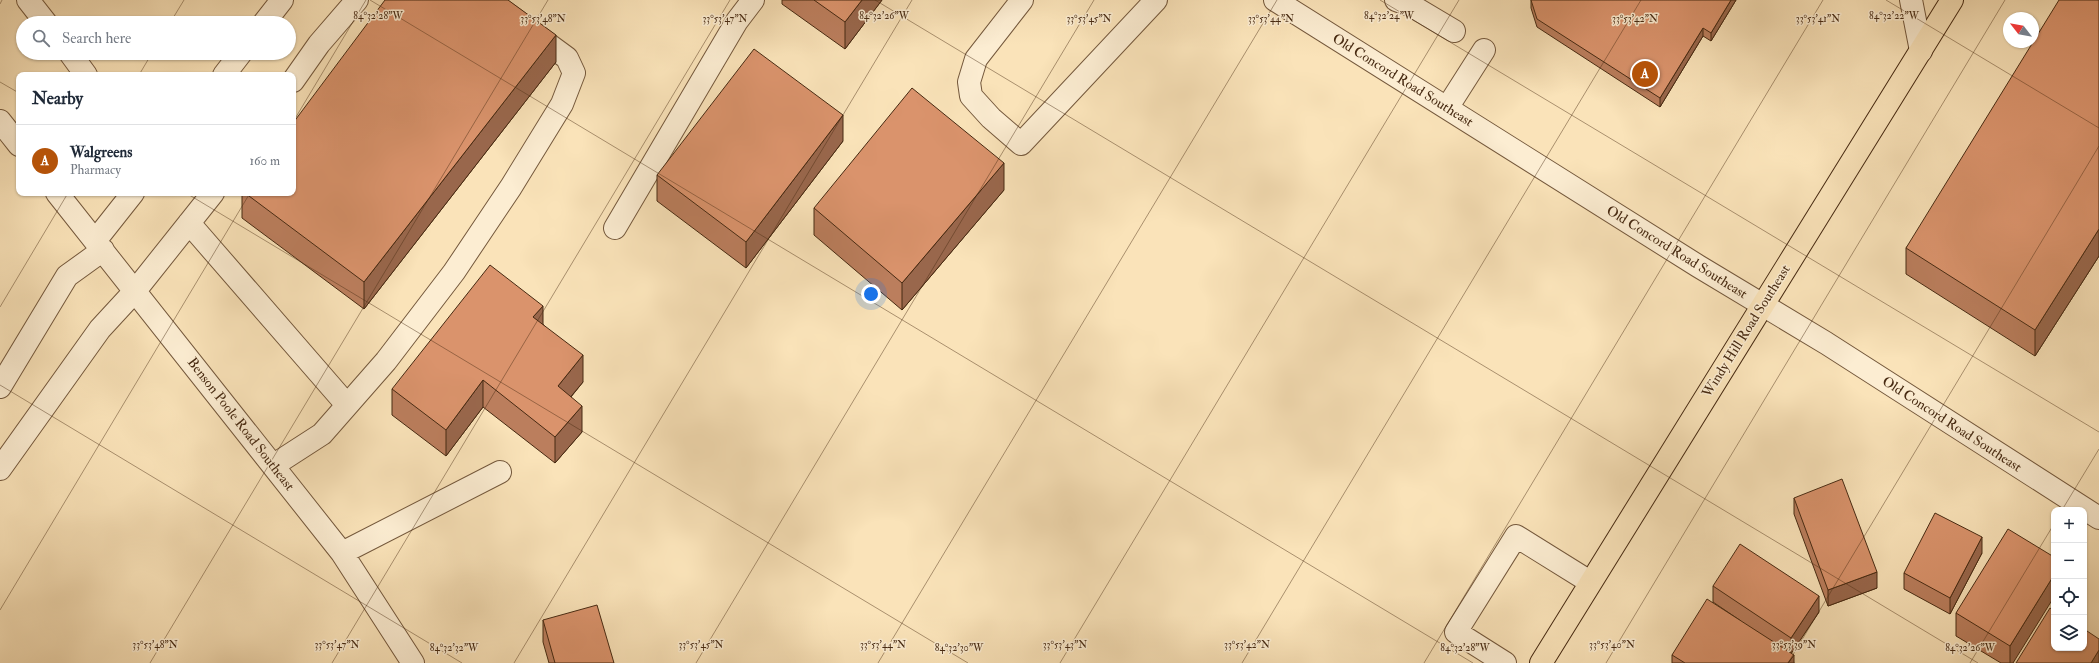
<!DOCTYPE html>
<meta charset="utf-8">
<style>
:root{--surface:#fff;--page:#f6f6f7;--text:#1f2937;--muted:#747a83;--line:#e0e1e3;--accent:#b45309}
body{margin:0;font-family:"IM FELL Double Pica",serif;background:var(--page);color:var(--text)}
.controls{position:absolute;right:12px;bottom:12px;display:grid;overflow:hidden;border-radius:8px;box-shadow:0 1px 3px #0004}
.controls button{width:36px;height:36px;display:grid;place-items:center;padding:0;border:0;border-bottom:1px solid var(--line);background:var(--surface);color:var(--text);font:20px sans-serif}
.compass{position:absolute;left:2003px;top:12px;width:36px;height:36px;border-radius:50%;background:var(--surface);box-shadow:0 1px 3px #0004;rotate:301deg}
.you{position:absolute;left:871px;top:294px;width:14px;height:14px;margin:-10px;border:3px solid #fff;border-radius:50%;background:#1a73e8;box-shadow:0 0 0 6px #1a73e833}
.badge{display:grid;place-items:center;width:26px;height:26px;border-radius:50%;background:var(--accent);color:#fff;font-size:13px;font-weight:700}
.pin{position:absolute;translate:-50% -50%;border:2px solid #fff;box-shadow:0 1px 4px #0006}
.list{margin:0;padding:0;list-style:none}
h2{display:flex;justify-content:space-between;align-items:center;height:52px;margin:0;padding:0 16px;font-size:17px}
h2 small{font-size:13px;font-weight:400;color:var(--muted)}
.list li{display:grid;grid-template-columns:26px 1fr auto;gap:12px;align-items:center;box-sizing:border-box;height:72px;padding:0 16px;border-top:1px solid var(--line)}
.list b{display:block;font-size:15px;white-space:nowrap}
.list p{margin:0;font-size:13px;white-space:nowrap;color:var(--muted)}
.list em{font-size:13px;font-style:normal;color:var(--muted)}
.icon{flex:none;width:22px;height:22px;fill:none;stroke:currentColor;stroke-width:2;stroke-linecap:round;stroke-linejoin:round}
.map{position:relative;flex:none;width:2099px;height:663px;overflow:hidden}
.search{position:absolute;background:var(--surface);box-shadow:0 1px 3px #0004;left:16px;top:16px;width:280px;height:44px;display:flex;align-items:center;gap:10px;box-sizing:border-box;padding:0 14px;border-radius:22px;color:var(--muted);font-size:15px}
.panel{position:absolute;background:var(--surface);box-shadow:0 1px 3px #0004;left:16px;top:72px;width:280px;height:124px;border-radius:8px}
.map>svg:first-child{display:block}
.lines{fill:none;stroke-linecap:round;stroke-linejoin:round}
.minor-casing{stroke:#74583c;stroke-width:24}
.major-casing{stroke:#472a12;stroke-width:24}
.minor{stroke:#fcedd2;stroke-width:22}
.major{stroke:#fae3b9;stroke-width:22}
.wall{fill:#bb7e5d;stroke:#472a12}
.shaded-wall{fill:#99674c;stroke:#472a12}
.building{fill:#da936c;stroke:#472a12}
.ticks{fill:none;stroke:#472a12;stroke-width:1;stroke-opacity:0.45}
.labels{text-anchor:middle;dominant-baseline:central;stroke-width:3;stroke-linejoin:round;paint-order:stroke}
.street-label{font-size:14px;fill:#472a12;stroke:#fcedd2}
.ticks-label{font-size:10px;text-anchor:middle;fill:#472a12;stroke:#fcedd2;stroke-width:3;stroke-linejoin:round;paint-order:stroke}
</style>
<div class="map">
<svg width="2099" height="663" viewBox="0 0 2099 663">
<rect width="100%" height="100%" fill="#fae3b9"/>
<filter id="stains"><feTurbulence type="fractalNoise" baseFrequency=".005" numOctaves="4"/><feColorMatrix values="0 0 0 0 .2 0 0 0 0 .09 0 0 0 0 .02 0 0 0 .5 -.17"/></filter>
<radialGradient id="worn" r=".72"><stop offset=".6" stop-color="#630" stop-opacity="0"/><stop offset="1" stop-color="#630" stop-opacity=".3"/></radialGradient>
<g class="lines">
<g class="minor-casing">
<path id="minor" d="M28,0l18,23
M1022,0l-46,59 -7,23 2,14 20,22 30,26 135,-144
M1275,0l423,266 128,77 273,175
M1396,0l16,6 42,25
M1911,0l10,51
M264,23l18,-23
M70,53l16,22
M224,75l17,-22
M293,81l26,-37 38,-44
M1447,108l37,-58
M0,121l19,24
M57,193l285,360 71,110
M189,223l158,182
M615,228l122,-207 16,-21
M95,241l38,-48
M0,387l67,-111 36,-26
M274,465l48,-31 64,-73 68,-89 57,-85 51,-83 12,-31 -7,-15 -79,-58
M0,469l100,-140 35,-38 78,-98
M342,553l158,-81
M1505,663l-49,-31 60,-96 74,46"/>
</g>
<g class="major-casing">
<path id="major" d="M1541,663l411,-663"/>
</g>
<use href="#minor" class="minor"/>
<use href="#major" class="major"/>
</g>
<path class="wall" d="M782,0h100l-37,49 -63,-45z
M1531,0h205l-25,41 -8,-5 -43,71 -123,-80 -6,-19z
M2099,0v256l-64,100 -129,-82v-26z
M556,62l-192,247 -122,-91v-25h51z
M843,141l-97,127 -89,-67v-26z
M1004,190l-102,120 -88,-75v-27z
M543,324l40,58 -12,15 11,35 -27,31 -72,-56 -37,49 -54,-41v-26z
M1794,498l83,90 -49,18 -34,-92z
M1982,553l-32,61 -46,-25v-16z
M2054,557l-41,106h-12l-45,-27v-23z
M1713,586l106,26 -28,41 3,10h-122v-8l69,-34 -28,-19z
M543,620l71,43h-65l-6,-21z"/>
<path class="shaded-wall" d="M862,0h20l-37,49v-27z
M1731,0h5l-25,41v-8z
M1703,28v8l-43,71v-9z
M556,35v27l-192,247v-27z
M843,115v26l-97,127v-26z
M1004,163v27l-102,120v-27z
M2099,229v27l-64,100v-26z
M543,306v27l-10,-16z
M583,355v27l-25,30v-26z
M483,380v27l-37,49v-26z
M582,406v26l-27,31v-26z
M1982,537v16l-32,61v-16z
M1877,572v16l-49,18v-16z
M2054,575v22l-41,66h-3v-17z
M1819,596v16l-28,42v-16z
M2099,650v13h-8z
M1794,655v8h-6z"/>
<path class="building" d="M385,0h123l48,35 -192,247 -119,-89h48v-70z
M814,0h48l-17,22z
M1531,0h200l-20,33 -8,-5 -43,70 -123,-79z
M2059,0h40v229l-64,101 -129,-82z
M754,49l89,66 -97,127 -89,-67z
M912,88l92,75 -102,120 -88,-75z
M490,265l53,41 -10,11 50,38 -25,31 24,20 -27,31 -72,-57 -37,50 -54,-41z
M1842,479l35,93 -49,18 -34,-92z
M1935,513l47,24 -32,61 -46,-25z
M2008,529l46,28v18l-44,71 -54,-33z
M1740,544l79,52 -28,42 -78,-52z
M1707,599l87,56 -6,8h-103l-13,-8z
M597,605l17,58h-59l-12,-43z
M2050,608l4,3v37h30v-19l15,10v11l-8,13h-75z"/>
<path class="ticks" d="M370,0l1103,663M875,0l1103,663M1380,0l719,432M1886,0l213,128M0,4l2,-4M170,23l14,-23M139,75l13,-22M0,82l19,11M293,122l73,-122M186,193l782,470M0,307l68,-114M0,385l462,278M2062,510l37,-61M0,610l250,-417M150,663l398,-663M332,663l398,-663M514,663l398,-663M696,663l398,-663M878,663l399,-663M1060,663l399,-663M1242,663l399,-663M1424,663l399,-663M1606,663l399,-663M1788,663l311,-517M1970,663l84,-139"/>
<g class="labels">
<g class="street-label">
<text transform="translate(1403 80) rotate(32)">Old Concord Road Southeast</text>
<text transform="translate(1677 252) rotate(32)">Old Concord Road Southeast</text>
<text transform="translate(1746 331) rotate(-58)">Windy Hill Road Southeast</text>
<text transform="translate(241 424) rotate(52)">Benson Poole Road Southeast</text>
<text transform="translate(1952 424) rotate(33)">Old Concord Road Southeast</text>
</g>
</g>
<g class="ticks-label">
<text x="1894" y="19">84°32'22"W</text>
<text x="378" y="19">84°32'28"W</text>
<text x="884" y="19">84°32'26"W</text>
<text x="1389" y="19">84°32'24"W</text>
<text x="543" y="22">33°53'48"N</text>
<text x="725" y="22">33°53'47"N</text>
<text x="1089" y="22">33°53'45"N</text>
<text x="1271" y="22">33°53'44"N</text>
<text x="1635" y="22">33°53'42"N</text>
<text x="1818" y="22">33°53'41"N</text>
<text x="155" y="648">33°53'48"N</text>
<text x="337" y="648">33°53'47"N</text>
<text x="701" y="648">33°53'45"N</text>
<text x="883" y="648">33°53'44"N</text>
<text x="1065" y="648">33°53'43"N</text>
<text x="1247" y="648">33°53'42"N</text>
<text x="1612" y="648">33°53'40"N</text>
<text x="1794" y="648">33°53'39"N</text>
<text x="454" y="651">84°32'32"W</text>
<text x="959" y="651">84°32'30"W</text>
<text x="1465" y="651">84°32'28"W</text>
<text x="1970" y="651">84°32'26"W</text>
</g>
<rect width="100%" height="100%" filter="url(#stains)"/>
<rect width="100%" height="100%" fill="url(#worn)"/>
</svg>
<div class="controls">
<button>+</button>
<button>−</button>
<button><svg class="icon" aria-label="locate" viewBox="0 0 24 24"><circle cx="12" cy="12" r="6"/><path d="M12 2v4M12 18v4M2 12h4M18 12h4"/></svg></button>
<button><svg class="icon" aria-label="layers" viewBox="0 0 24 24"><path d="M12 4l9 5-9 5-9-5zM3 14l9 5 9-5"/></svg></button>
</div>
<svg class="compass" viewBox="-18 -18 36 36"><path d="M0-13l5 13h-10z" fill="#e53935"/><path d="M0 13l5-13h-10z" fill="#747a83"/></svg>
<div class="you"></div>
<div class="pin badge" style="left:1645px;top:74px">A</div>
<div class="search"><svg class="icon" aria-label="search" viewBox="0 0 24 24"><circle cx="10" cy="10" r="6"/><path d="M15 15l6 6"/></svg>Search here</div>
<section class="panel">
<h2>Nearby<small></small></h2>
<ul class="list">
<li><span class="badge">A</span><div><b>Walgreens</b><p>Pharmacy</p></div><em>160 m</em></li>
</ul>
</section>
</div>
